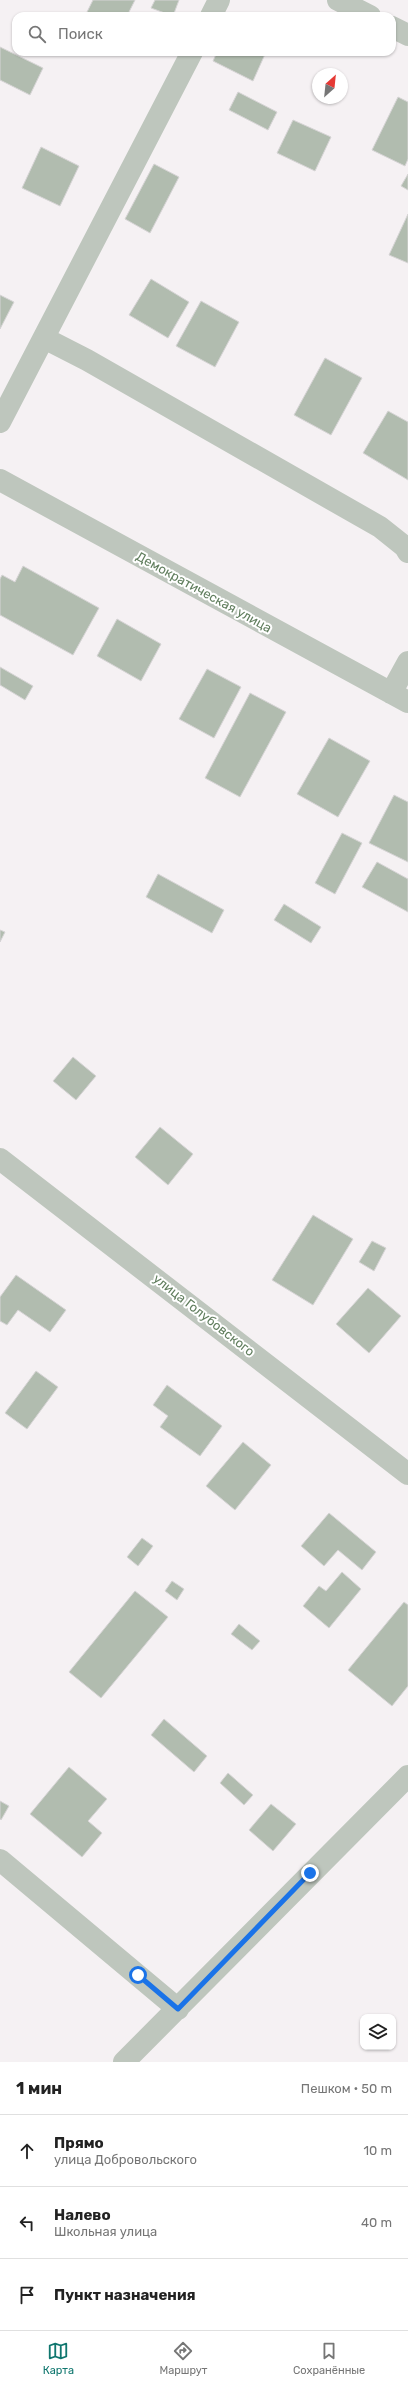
<!DOCTYPE html>
<html lang="ru">
<meta charset="utf-8">
<style>
:root{--surface:#fff;--page:#f2f2f2;--text:#222;--muted:#767676;--line:#e0e0e0;--accent:#0f766e}
body{margin:0;font-family:Rubik,sans-serif;background:var(--page);color:var(--text)}
.controls{position:absolute;right:12px;bottom:12px;display:grid;overflow:hidden;border-radius:8px;box-shadow:0 1px 3px #0004}
.controls button{width:36px;height:36px;display:grid;place-items:center;padding:0;border:0;border-bottom:1px solid var(--line);background:var(--surface);color:var(--text);font:20px sans-serif}
.compass{position:absolute;left:312px;top:68px;width:36px;height:36px;border-radius:50%;background:var(--surface);box-shadow:0 1px 3px #0004;rotate:27deg}
.stop{position:absolute;width:12px;height:12px;margin:-9px;border:3px solid #1a73e8;border-radius:50%;background:#fff}
.stop.end{background:#1a73e8;border-color:#fff;box-shadow:0 1px 4px #0008}
.list{margin:0;padding:0;list-style:none}
h2{display:flex;justify-content:space-between;align-items:center;height:52px;margin:0;padding:0 16px;font-size:17px}
h2 small{font-size:13px;font-weight:400;color:var(--muted)}
.list li{display:grid;grid-template-columns:26px 1fr auto;gap:12px;align-items:center;box-sizing:border-box;height:72px;padding:0 16px;border-top:1px solid var(--line)}
.list b{display:block;font-size:15px;white-space:nowrap}
.list p{margin:0;font-size:13px;white-space:nowrap;color:var(--muted)}
.list em{font-size:13px;font-style:normal;color:var(--muted)}
.icon{flex:none;width:22px;height:22px;fill:none;stroke:currentColor;stroke-width:2;stroke-linecap:round;stroke-linejoin:round}
.map{position:relative;flex:none;width:408px;height:2062px;overflow:hidden}
.search{position:absolute;background:var(--surface);box-shadow:0 1px 3px #0004;left:12px;right:12px;top:12px;height:44px;display:flex;align-items:center;gap:10px;box-sizing:border-box;padding:0 14px;border-radius:12px;color:var(--muted);font-size:15px}
.sheet{height:268px;background:var(--surface)}
nav{display:flex;justify-content:space-around;align-items:center;box-sizing:border-box;height:56px;border-top:1px solid var(--line);background:var(--surface);font-size:11px;color:var(--muted)}
nav a{display:grid;justify-items:center;gap:2px}
nav .on{color:var(--accent)}
.map>svg:first-child{display:block}
.building{fill:#b1bcaf;stroke:#d6d4d5}
.lines{fill:none;stroke-linecap:round;stroke-linejoin:round}
.minor{stroke:#bec6bd;stroke-width:22}
.route{stroke:#1a73e8;stroke-width:5}
.labels{text-anchor:middle;dominant-baseline:central;stroke-width:4;stroke-linejoin:round;paint-order:stroke}
.street-label{font-size:13px;fill:#617e5e;stroke:#fff}
</style>
<div class="map">
<svg width="408" height="2062" viewBox="0 0 408 2062">
<rect width="100%" height="100%" fill="#f5f1f3"/>
<path class="building" d="M93,0h42l-8,16h-42z
M155,0h24l-6,16 -22,-8z
M0,47l43,21 -13,27 -30,-15z
M217,52h49l-13,29 -40,-20z
M238,92l39,20 -9,18 -39,-20z
M398,97l10,5v57l-3,7 -33,-16z
M293,120l38,17 -16,34 -38,-18z
M41,147l38,19 -19,40 -38,-18z
M154,164l25,13 -29,56 -25,-14z
M408,174v16l-7,-4z
M408,214v49l-19,-8z
M151,279l38,23 -21,36 -39,-23z
M0,295l14,7 -14,27z
M201,301l38,21 -24,45 -39,-21z
M325,358l37,20 -31,57 -37,-20z
M388,411l20,11v58l-45,-27z
M23,566l76,42 -26,47 -73,-40v-36l2,-4 13,7z
M117,619l44,25 -20,37 -44,-25z
M0,667l33,19 -8,14 -25,-15z
M207,669l34,18 -27,51 -35,-19z
M250,693l36,19 -46,85 -35,-19z
M329,738l41,23 -32,56 -41,-23z
M394,795l14,7v60l-39,-19z
M342,833l20,10 -27,51 -20,-11z
M377,862l31,17v33l-46,-25z
M158,874l66,36 -12,23 -66,-36z
M284,904l37,23 -10,16 -37,-23z
M0,930l5,2 -5,10z
M73,1057l23,19 -20,24 -23,-19z
M160,1127l33,27 -25,31 -33,-28z
M313,1215l40,24 -40,66 -41,-25z
M372,1241l14,7 -12,23 -15,-9z
M16,1275l50,35 -16,22 -32,-22 -11,15 -7,-4v-24z
M368,1288l33,28 -32,37 -33,-29z
M36,1371l22,16 -31,42 -22,-16z
M167,1385l55,41 -22,30 -40,-29 8,-11 -15,-11z
M243,1442l28,23 -36,45 -29,-24z
M329,1513l47,39 -14,18 -24,-20 -14,16 -23,-20z
M142,1538l11,8 -15,20 -11,-9z
M342,1572l19,17 -32,39 -26,-22 16,-20 7,5z
M172,1581l12,8 -7,11 -12,-9z
M135,1591l33,26 -67,81 -32,-26z
M404,1602l4,3v81l-16,20 -44,-36z
M239,1624l21,17 -8,9 -21,-16z
M164,1719l43,37 -13,16 -43,-37z
M69,1767l38,32 -19,22 14,12 -20,24 -52,-43z
M228,1773l25,22 -9,10 -24,-22z
M0,1801l9,5 -8,14 -1,-1z
M271,1804l25,20 -23,27 -24,-21z"/>
<g class="lines">
<path class="minor" d="M338,0l32,16
M211,16l8,-16
M392,27l16,8
M44,338l43,22 293,167 25,20 3,5
M0,422l192,-370
M0,480l408,222
M391,693l17,-31
M0,1159l408,315
M0,1860l178,149
M124,2062l284,-286"/>
</g>
<g class="lines">
<path class="route" d="M138,1975l40,34 132,-136"/>
</g>
<g class="labels">
<g class="street-label">
<text transform="translate(204 592) rotate(29)">Демократическая улица</text>
<text transform="translate(204 1315) rotate(38)">улица Голубовского</text>
</g>
</g>
</svg>
<div class="controls">
<button><svg class="icon" aria-label="layers" viewBox="0 0 24 24"><path d="M12 4l9 5-9 5-9-5zM3 14l9 5 9-5"/></svg></button>
</div>
<svg class="compass" viewBox="-18 -18 36 36"><path d="M0-13l5 13h-10z" fill="#e53935"/><path d="M0 13l5-13h-10z" fill="#767676"/></svg>
<div class="stop" style="left:138px;top:1975px"></div>
<div class="stop end" style="left:310px;top:1873px"></div>
<div class="search"><svg class="icon" aria-label="search" viewBox="0 0 24 24"><circle cx="10" cy="10" r="6"/><path d="M15 15l6 6"/></svg>Поиск</div>
</div>
<section class="sheet">
<h2>1 мин<small>Пешком · 50 m</small></h2>
<ul class="list">
<li><svg class="icon" aria-label="ahead" viewBox="0 0 24 24"><path d="M12 20V5M6 11l6-6 6 6"/></svg><div><b>Прямо</b><p>улица Добровольского</p></div><em>10 m</em></li>
<li><svg class="icon" aria-label="left" viewBox="0 0 24 24"><path d="M17 20v-9H6M10 6l-5 5 5 5"/></svg><div><b>Налево</b><p>Школьная улица</p></div><em>40 m</em></li>
<li><svg class="icon" aria-label="arrive" viewBox="0 0 24 24"><path d="M6 21V4h12l-3 4 3 4H6"/></svg><div><b>Пункт назначения</b></div></li>
</ul>
</section>
<nav>
<a class="on"><svg class="icon" aria-label="map" viewBox="0 0 24 24"><path d="M3 6l6-2 6 2 6-2v14l-6 2-6-2-6 2zM9 4v14M15 6v14"/></svg>Карта</a>
<a><svg class="icon" aria-label="directions" viewBox="0 0 24 24"><path d="M12 3l9 9-9 9-9-9zM9 14v-3h6M13 9l2 2-2 2"/></svg>Маршрут</a>
<a><svg class="icon" aria-label="saved" viewBox="0 0 24 24"><path d="M7 4h10v16l-5-4-5 4z"/></svg>Сохранённые</a>
</nav>
